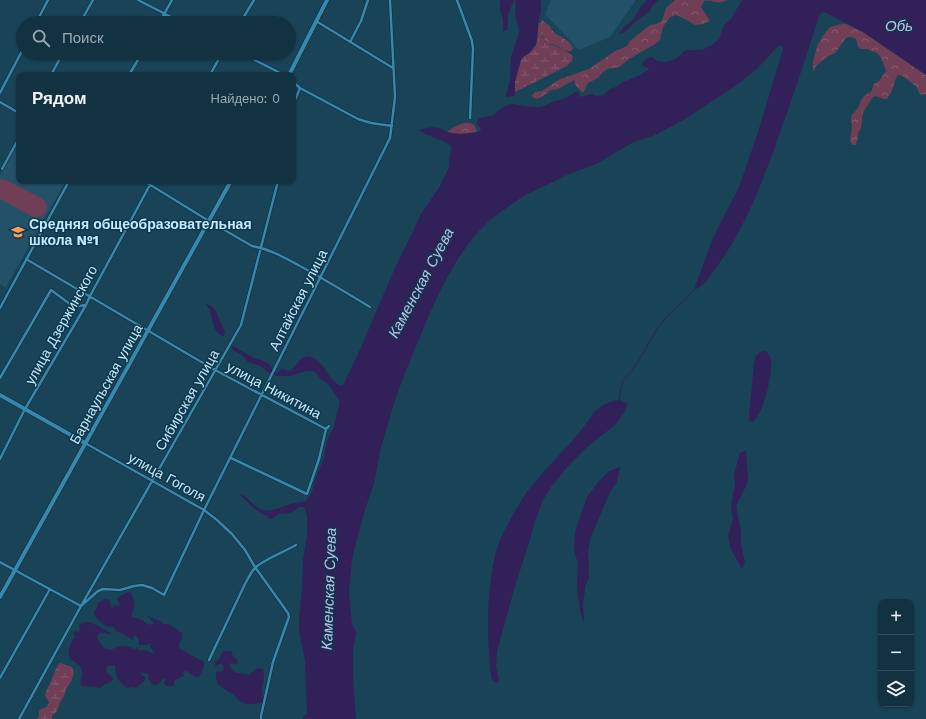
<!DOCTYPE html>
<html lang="ru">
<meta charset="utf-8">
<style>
:root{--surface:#133241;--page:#1c3a48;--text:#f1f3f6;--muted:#9daab1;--line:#324d5a}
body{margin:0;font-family:"Work Sans",sans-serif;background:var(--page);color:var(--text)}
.controls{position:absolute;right:12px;bottom:12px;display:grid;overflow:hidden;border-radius:8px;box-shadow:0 1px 3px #0004}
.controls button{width:36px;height:36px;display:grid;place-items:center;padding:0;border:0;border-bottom:1px solid var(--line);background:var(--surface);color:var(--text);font:20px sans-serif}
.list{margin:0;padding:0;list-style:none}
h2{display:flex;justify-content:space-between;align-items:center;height:52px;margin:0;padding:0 16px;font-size:17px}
h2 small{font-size:13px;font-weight:400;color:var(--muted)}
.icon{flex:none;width:22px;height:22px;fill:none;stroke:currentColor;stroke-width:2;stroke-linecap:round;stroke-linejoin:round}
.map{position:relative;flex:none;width:926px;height:719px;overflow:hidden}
.search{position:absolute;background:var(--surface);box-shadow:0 1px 3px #0004;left:16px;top:16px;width:280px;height:44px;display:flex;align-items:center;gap:10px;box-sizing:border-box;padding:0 14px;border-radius:22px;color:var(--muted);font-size:15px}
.panel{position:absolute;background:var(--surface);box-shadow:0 1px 3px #0004;left:16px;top:72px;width:280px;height:112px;border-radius:8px}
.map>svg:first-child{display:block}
.built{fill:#225168}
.forest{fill:url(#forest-crowns)}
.wetland{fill:url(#wetland-marsh)}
.park{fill:#713f55}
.water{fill:#312158}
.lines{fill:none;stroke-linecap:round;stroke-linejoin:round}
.stream{stroke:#312158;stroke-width:1}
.street-casing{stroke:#0f2834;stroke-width:3.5}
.secondary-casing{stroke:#0f2834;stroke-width:5}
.street{stroke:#3887ad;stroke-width:2.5}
.secondary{stroke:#3887ad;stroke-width:4}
.labels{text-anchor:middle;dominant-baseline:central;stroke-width:3;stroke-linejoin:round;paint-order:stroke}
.poi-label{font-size:14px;font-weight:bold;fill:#c5eaff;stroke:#0d384c;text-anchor:start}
.street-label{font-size:14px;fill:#c5eaff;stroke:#0d384c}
.water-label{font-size:15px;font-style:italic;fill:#c5bbf1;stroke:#0d384c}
</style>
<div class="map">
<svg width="926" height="719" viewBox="0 0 926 719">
<defs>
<pattern id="forest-crowns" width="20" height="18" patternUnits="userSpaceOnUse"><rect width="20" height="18" fill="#713f55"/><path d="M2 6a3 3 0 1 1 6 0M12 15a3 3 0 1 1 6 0" fill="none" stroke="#845b6e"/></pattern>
<pattern id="wetland-marsh" width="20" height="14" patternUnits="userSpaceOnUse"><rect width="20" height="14" fill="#713f55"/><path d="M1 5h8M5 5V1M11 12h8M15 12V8" fill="none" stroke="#845b6e"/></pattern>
</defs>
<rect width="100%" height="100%" fill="#194357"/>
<path class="built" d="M551,0h85l-26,37 -31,13 -34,-36z
M19,141v40h47l-60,106 -6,-3v-109z"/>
<path class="forest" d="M675,0h53c-11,5 -13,0 -24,1l-3,6 9,14 -7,3 -8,1 -8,-5 -11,-5 -6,2 -7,10 -3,13 -5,4 -26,15 -10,8 -12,2 -5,4 -4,5 -10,5 -5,10 -7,-7 -2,-6 -16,9 -7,1 -9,7 -6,2 -5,-3 4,-4 7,-1 18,-12 29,-10 26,-18 6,-2 6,-3 3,-5 20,-16 6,-1 6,-3 4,-13z
M542,20l8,6 1,3 5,5 6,3 8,6 3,5 -2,3c-8,1 -10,-3 -16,-6 -1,-1 -6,-1 -7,-1 -8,-9 -4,-11 -8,-21z
M842,24h4l17,8 63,43v19l-6,1 -3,-8 -16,-12h-3l-3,5 -3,11 -5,8h-3l-9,-3 -2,1 -10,15 -2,16 -3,5v3l-2,9h-3l-3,-4 2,-15 -1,-9 1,-2 6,-7 3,-8 4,-5 6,-3 1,-2 2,-6 5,-3 7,-10 -3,-8 -2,-5 -4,-5 -10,-4h-6l-3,-2 -2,-8c-4,-2 -7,-3 -11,0l-10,14 -8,4 -11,9 -3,6v-11l5,-17 3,-5 1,-2 8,-10z
M464,123c8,-1 11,1 13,9l-17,2 -13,-2 7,-5z"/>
<path class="wetland" d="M538,23h2c2,4 4,9 2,14l6,7c6,1 7,2 13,5 6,3 6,2 12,7l-1,5 -5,5 -52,26 -1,-7 1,-3 4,-19 4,-6 6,-4 7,-8 1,-4z
M60,663l12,4 2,5 -1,5 -3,6 -4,6 -2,7 -4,6 -3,9 -5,5v3h-15l2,-3v-5c5,-5 8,-1 10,-9l-4,-6c1,-6 4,-10 6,-15 3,-6 4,-13 9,-18z"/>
<path class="park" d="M0,179l6,1 37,19c8,9 2,20 -10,18l-33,-18z"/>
<path class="water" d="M500,0h14l-6,15v11l-1,4 -4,1v-11l-3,-11z
M515,0h26v12l-2,7 -2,22c-2,5 -4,9 -8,12 -3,3 -6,3 -8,7l-6,22v10l-1,4 -7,1 -1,-3 4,-14 1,-23 7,-21 1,-7 -4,-14 1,-10z
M647,0h12l-6,5 -3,6 -14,10 -11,11 -6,2 5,-7 10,-8 7,-13z
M742,0h184v75l-63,-43 -37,-19 -4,-1 -4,6 -2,8c-13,41 -27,81 -41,121 -16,43 -32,85 -60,122 -7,9 -10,17 -21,21l18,-50 27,-53 19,-55 25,-83 -1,-4 -5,2 -20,22 -26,20 -51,33 -27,14 -19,6 -38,22 -29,11 -45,22 -30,21 -18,18 -17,24 -15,27 -13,28 -22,53 -11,29 -9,30 -7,24 -5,29 -11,33 -9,34 -3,13 -3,32 3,32 4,7v3l-3,17v26l3,42h-53l1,-4h3v-2l-2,-53 -6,-29v-13l3,-30 1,-29 4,-23v-20l-3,-9h-5l-7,5 -7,2h-6l-7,5h-3l-1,-3c-10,-2 -22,-16 -30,-23 8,2 13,10 20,15 10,7 25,-2 36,-5 4,-1 8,-1 12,-2l6,-9 3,-12 9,-23 3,-16 7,-15 6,-24 -11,-17 -9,-7 -5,-6 -3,-1h-6l-17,5h-12l-11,-5 -4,-4 -14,-5 -6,-7 -8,-4 -2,-3 1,-2 19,11 14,5 3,2 5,8 3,1 5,-4c3,1 6,3 9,1 7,-4 9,-16 20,-13 15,5 16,24 31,29l2,-2 17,-37 34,-79 17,-35 9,-19 19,-28 9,-19v-8l3,-12c-9,-9 -24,-9 -33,-17 7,-2 13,-4 20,-2 4,1 7,4 12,5 9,2 20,1 29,-2l1,-2 -4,-5v-3l2,-3 12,-2 3,-1 5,-5 8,-5 6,-1 10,2 15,1 6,-1 8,-4 14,-4 10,-6h2l2,5 12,-3 5,2 6,-1 7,-6 6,-2 7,-5 17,-7 8,-5 1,-2 -6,-2 -1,-3c3,-3 6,-5 10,-6l5,4 9,1 11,-4 7,-7 3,-1h15l10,-5 7,-6 4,-11 1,-3 7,-6z
M207,304l3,1 5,5 6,13 4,9 -1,4c-11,-1 -11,-17 -14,-25 0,-2 -2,-4 -4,-6z
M763,351h3c2,3 4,5 5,8 2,14 -7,55 -19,63l-3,-2v-4l5,-53 2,-7 3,-3z
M619,400l9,4 -3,7 -9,13 -30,24 -16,16 -19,23 -8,13 -8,21 -6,22 -14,43 -18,65 -1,16 2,7 1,7 -2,2 -5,-3c-6,-41 -6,-88 4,-128 4,-15 12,-28 19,-41 5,-8 9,-16 15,-23 13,-17 29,-32 43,-48 5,-6 10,-12 15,-19 2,-2 3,-5 5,-8 6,-7 17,-12 26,-13z
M746,450l2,28 -1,6 -11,22 5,25v13l4,19 -3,6 -12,-21 -2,-12 5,-17 -2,-12 4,-24 -1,-5 1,-7 5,-18z
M620,467l-3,15 -7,10 -20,47 -2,12 1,27 -3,6 -3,19 1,20 -4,-12 -3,-24 1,-24 -4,-12 1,-19 12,-35 12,-16 10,-10z
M129,592l2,1c2,4 4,10 3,14 -1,4 -3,6 -2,10l10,3 5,4 6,1v-3l-6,-6 13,5 3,3h6l13,9c1,7 -5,10 -2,16l24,13 -1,7 -4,8c-7,0 -10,-7 -16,-6l1,5 -9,4 -2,6h-7l-2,-3 1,-4 -1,-1 -2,1 -2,4 -5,3 -4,-3 -1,-3h-2l1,-5 -1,-1 -8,-2 1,2 4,3v3l-9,8 -4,-1 -6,1c-7,-8 -11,-9 -11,-21v-1l-7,-1 -2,4 1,3 6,6 -2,4 -6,2 -5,4 -4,-1 -15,-1c-1,-4 0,-6 1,-10 2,-8 -6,-14 -12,-17 -3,-9 -1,-15 5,-22l-2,-4 3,-2 3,1 1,-3 -1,-4c4,-3 8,-4 13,-2l19,10v1h-1l-10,-2 -3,4c2,7 6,13 14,14 9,-5 13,-6 23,-1l3,-1v1c4,2 7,1 11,2 3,1 3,3 7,3l-5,-8v-3l-3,2h-8v-5l-3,-5 -2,1 -1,4 -10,-6 -7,-3 -2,-4c-3,-1 -8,0 -10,-2 -5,-3 -10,-9 -10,-14l3,-3 1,-5 5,-3 5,-1 2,3 1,5 1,1 4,-3 3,1 1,-2 -3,-4 1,-3z
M224,651h7l2,5 5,5 -1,3 -6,-1 -2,2 5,7 15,3 9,-7 5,1c3,10 -2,14 -1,23 0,4 1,6 1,10l-7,2h-10l-7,-3 -6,-7 -8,-4 -7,-6 -2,-6v-6l2,-1 4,1 2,-4 -2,-4h-3l-3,3c-3,-6 1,-5 4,-9 1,-4 1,-5 4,-7z"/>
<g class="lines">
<path class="stream" d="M619,400l2,-13 2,-6 15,-19 20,-35 13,-15 14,-12 9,-10"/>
<g class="street-casing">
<path id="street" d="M138,0l45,23
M457,0l15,41 1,8 -3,69
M316,21l77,47
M36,23l12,-23
M80,23l13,-23
M159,23l13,-23
M240,23l14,-23
M350,42l11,-21 7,-21
M241,53l43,22
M51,75l12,-22
M129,75l13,-22
M210,75l12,-22
M293,82l7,6 58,31 13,4 21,3
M0,93l23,-44
M0,102l19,11
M293,105l7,-17
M2,169l17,-31
M144,181l65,40 43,25c18,3 33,12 48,20 24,13 47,27 70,41
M26,259l189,111 111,59
M0,308l69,-127
M0,378l51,-88 23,17 11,-2
M85,443l119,67 13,10 15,14 13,16 10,17 33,46 1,4 -16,45 -12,54v3
M231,458l76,36 12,-35 7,-30 3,-3
M0,459l25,-50 61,-104 4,-9 62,-115
M0,562l81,44 17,-15 5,-2 17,1 14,-4 8,-1 10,3 12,7 40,-85 186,-372 5,-41 -5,-97
M209,660l36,-76c3,-5 5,-11 10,-16 7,-8 31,-17 41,-23
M0,678l50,-89
M19,719l62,-113 160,-281 37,-144"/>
</g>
<g class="secondary-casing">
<path id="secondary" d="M289,75l38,-75
M0,395l85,48
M0,597l231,-416"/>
</g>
<use href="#street" class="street"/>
<use href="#secondary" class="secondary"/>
</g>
<defs>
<g id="school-bare" transform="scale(1.08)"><path d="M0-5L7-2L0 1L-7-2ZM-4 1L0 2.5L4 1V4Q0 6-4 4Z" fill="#fe9b59" stroke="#0d384c" stroke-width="2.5" paint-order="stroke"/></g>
</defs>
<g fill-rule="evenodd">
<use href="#school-bare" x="18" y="232"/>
</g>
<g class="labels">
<g class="poi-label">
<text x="29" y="224">Средняя общеобразовательная<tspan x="29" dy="16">школа №1</tspan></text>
</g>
<g class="street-label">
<text transform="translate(298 300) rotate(-63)">Алтайская улица</text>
<text transform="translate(61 325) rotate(-61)">улица Дзержинского</text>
<text transform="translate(106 384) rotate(-61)">Барнаульская улица</text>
<text transform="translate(274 390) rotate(28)">улица Никитина</text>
<text transform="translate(187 400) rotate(-60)">Сибирская улица</text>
<text transform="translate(167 477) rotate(29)">улица Гоголя</text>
</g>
<g class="water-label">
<text x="899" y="26">Обь</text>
<text transform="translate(421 283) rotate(-62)">Каменская Суева</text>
<text transform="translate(329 589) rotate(-88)">Каменская Суева</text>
</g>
</g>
</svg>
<div class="controls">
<button>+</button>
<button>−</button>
<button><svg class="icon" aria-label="layers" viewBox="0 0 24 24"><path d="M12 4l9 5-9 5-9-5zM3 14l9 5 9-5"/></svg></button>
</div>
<div class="search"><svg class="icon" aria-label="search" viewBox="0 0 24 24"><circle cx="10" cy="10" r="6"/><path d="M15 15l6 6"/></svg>Поиск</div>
<section class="panel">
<h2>Рядом<small>Найдено: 0</small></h2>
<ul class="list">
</ul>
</section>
</div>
